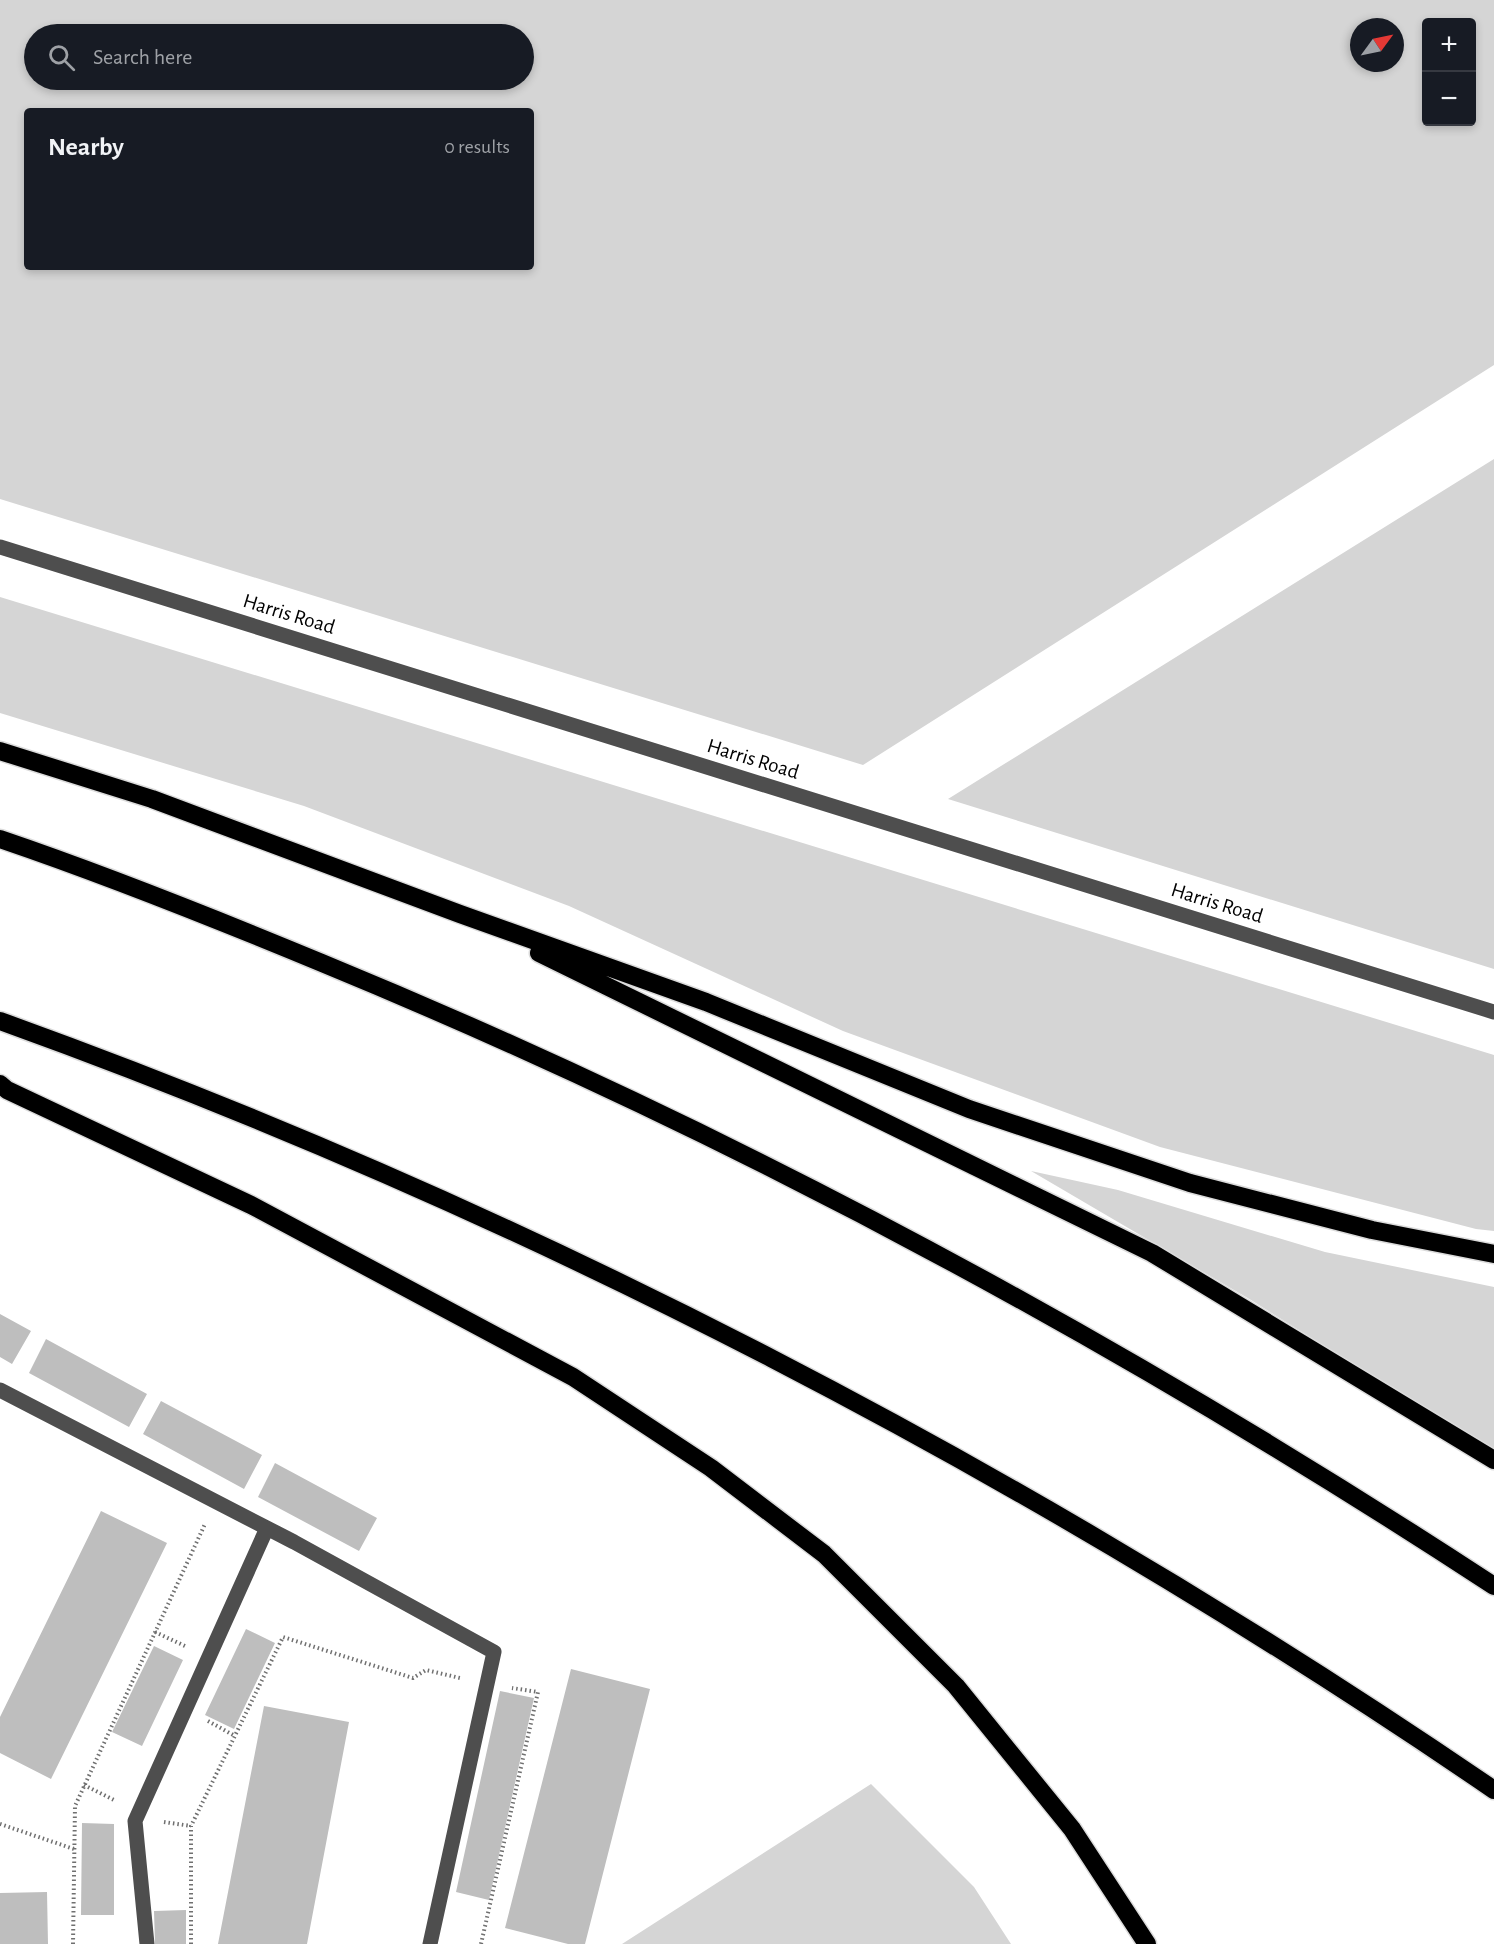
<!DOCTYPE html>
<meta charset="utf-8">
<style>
:root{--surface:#171b24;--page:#242831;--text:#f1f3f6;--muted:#9ea1a6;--line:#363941}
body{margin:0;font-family:"Alegreya Sans",sans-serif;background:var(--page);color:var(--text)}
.controls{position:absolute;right:18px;top:18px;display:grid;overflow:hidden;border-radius:6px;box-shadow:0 3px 9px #0003}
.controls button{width:54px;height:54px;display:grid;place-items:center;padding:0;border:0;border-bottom:2px solid var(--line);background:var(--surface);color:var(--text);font:30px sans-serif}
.compass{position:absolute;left:1350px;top:18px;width:54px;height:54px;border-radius:50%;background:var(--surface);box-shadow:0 3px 9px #0003;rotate:57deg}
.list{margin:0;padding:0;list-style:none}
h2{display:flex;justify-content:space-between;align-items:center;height:78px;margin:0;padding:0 24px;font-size:26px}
h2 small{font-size:20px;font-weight:400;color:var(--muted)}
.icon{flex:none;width:33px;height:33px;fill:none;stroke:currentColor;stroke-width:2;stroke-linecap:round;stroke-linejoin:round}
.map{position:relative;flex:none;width:1494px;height:1944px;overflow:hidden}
.search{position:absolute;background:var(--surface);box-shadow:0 3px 9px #0003;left:24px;top:24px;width:510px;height:66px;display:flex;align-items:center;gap:15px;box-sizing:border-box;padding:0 21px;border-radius:33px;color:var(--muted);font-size:22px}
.panel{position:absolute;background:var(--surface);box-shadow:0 3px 9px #0003;left:24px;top:108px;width:510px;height:162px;border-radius:6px}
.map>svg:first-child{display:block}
.green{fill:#d5d5d5;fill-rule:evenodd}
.building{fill:#bebebe}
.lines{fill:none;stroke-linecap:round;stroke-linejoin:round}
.highway-casing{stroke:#dbdbdb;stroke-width:21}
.path{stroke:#707070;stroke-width:4;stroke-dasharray:1.5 3;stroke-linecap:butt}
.minor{stroke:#4e4e4e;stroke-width:15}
.highway{stroke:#000;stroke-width:18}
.labels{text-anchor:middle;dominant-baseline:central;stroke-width:4.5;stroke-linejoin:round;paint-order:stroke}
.street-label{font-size:21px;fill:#000;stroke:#fff}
</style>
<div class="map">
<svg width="1494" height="1944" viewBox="0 0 1494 1944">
<rect width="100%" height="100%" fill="#fff"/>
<path class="green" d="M0,0h1494v365l-631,400 -863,-266zM1426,22h46v100h-46zM1359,27h36v36h-36zM524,34v46h-490v-46zM27,111h504v156h-504z
M1494,459v510l-546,-170z
M0,597l1494,458v176l-18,-2 -316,-82 -317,-116 -274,-125 -265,-100 -304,-93z
M1031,1171l87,19 207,62 169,35v165l-243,-152z
M871,1784l103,103 37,57h-389z"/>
<path class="building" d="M0,1314l31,17 -19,33 -12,-7z
M46,1339l101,55 -18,33 -100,-54z
M161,1401l101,54 -18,34 -101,-55z
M275,1463l102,55 -18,33 -101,-54z
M101,1511l66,32 -116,236 -51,-26v-36z
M246,1629l29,14 -41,86 -29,-14z
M154,1646l29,14 -41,86 -30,-14z
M571,1669l79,20 -65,255h-17l-63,-16z
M500,1691l34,7 -45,202 -33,-8z
M264,1706l85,16 -42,222h-89z
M82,1823l32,1v91h-33z
M47,1892l1,52h-48v-51z
M186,1910v34h-31l-1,-33z"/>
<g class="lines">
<g class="highway-casing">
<path id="highway" d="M0,751l152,48 308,115 246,88 263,107 221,74 182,47 122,24
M0,839c109,37 216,80 322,124 411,169 801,380 1172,623
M539,953l613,300 342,207
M0,1021c528,190 1031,453 1494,769
M0,1084l7,6 244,115 322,172 138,91 113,86 132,132 116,143 75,115"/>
</g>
<path class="path" d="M155,1632l30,14
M208,1721l27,15
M84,1785l32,16
M164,1822l27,4
M0,1824l74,25
M73,1944l2,-138 130,-282
M191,1944v-118l92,-189 130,41 13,-8 34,8
M481,1944l57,-252 -26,-4"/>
<path class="minor" d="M0,547l1494,465
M0,1390l294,152 200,110 -64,292
M147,1944l-12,-123 132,-293"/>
<use href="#highway" class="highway"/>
</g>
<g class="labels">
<g class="street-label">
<text transform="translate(289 614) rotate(17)">Harris Road</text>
<text transform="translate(753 759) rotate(17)">Harris Road</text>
<text transform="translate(1217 903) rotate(17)">Harris Road</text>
</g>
</g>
</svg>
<div class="controls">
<button>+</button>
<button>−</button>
</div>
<svg class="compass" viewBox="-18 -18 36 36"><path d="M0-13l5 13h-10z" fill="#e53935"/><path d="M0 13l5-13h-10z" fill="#9ea1a6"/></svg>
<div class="search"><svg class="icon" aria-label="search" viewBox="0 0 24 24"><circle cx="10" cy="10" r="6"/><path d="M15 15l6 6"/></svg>Search here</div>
<section class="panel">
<h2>Nearby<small>0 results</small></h2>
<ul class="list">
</ul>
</section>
</div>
